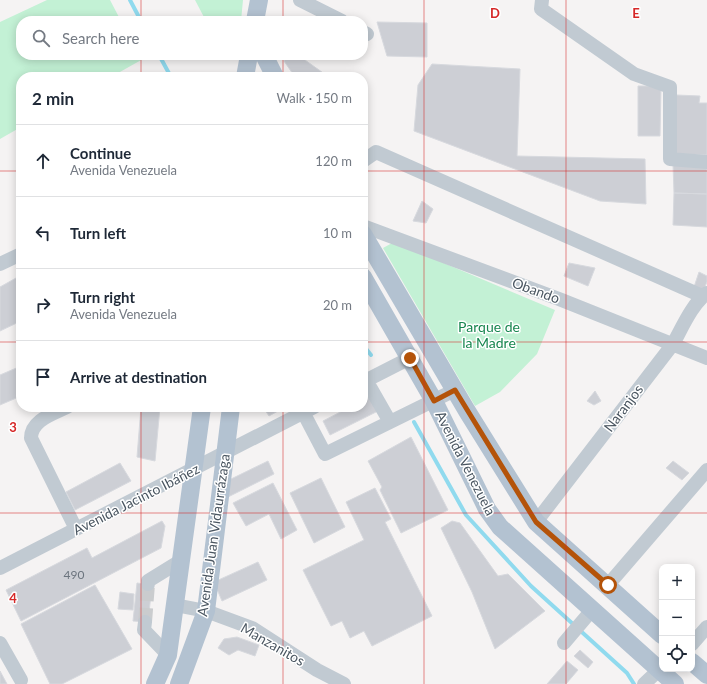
<!DOCTYPE html>
<meta charset="utf-8">
<style>
:root{--surface:#fff;--page:#f2f2f3;--text:#1f2937;--muted:#747a83;--line:#e0e1e3}
body{margin:0;font-family:Lato,sans-serif;background:var(--page);color:var(--text)}
.controls{position:absolute;right:12px;bottom:12px;display:grid;overflow:hidden;border-radius:8px;box-shadow:0 2px 10px #0003}
.controls button{width:36px;height:36px;display:grid;place-items:center;padding:0;border:0;border-bottom:1px solid var(--line);background:var(--surface);color:var(--text);font:20px sans-serif}
.stop{position:absolute;width:12px;height:12px;margin:-9px;border:3px solid #b45309;border-radius:50%;background:#fff}
.stop.end{background:#b45309;border-color:#fff;box-shadow:0 1px 4px #0008}
.list{margin:0;padding:0;list-style:none}
h2{display:flex;justify-content:space-between;align-items:center;height:52px;margin:0;padding:0 16px;font-size:17px}
h2 small{font-size:13px;font-weight:400;color:var(--muted)}
.list li{display:grid;grid-template-columns:26px 1fr auto;gap:12px;align-items:center;box-sizing:border-box;height:72px;padding:0 16px;border-top:1px solid var(--line)}
.list b{display:block;font-size:15px;white-space:nowrap}
.list p{margin:0;font-size:13px;white-space:nowrap;color:var(--muted)}
.list em{font-size:13px;font-style:normal;color:var(--muted)}
.icon{flex:none;width:22px;height:22px;fill:none;stroke:currentColor;stroke-width:2;stroke-linecap:round;stroke-linejoin:round}
.map{position:relative;flex:none;width:707px;height:684px;overflow:hidden}
.search{position:absolute;background:var(--surface);box-shadow:0 2px 10px #0003;left:16px;top:16px;width:352px;height:44px;display:flex;align-items:center;gap:10px;box-sizing:border-box;padding:0 14px;border-radius:16px;color:var(--muted);font-size:15px}
.panel{position:absolute;background:var(--surface);box-shadow:0 2px 10px #0003;left:16px;top:72px;width:352px;height:340px;border-radius:16px}
.map>svg:first-child{display:block}
.green{fill:#c3f1d5}
.lines{fill:none;stroke-linecap:round;stroke-linejoin:round}
.stream{stroke:#90daee;stroke-width:4}
.building{fill:#cdcfd5;stroke:#d7d9de}
.minor-tunnel{stroke:#caccce;stroke-width:14;stroke-dasharray:14 7;stroke-linecap:butt}
.minor{stroke:#c1cad2;stroke-width:14}
.major{stroke:#b3c2d1;stroke-width:18}
.route{stroke:#b45309;stroke-width:5}
.grid{fill:none;stroke:#d62828;stroke-width:1;stroke-opacity:0.55}
.labels{text-anchor:middle;dominant-baseline:central;stroke-width:3;stroke-linejoin:round;paint-order:stroke}
.number-label{font-size:12px;fill:#6b747e}
.street-label{font-size:14px;fill:#4a5661;stroke:#fff}
.park-label{font-size:14px;fill:#17864f;stroke:#fff}
.grid-label{font-size:13px;text-anchor:middle;font-weight:bold;fill:#d62828;stroke:#fff;stroke-width:3;stroke-linejoin:round;paint-order:stroke}
</style>
<div class="map">
<svg width="707" height="684" viewBox="0 0 707 684">
<rect width="100%" height="100%" fill="#f5f3f3"/>
<path class="green" d="M47,0h63l11,21h-100v34h120l2,4 -32,18h-90v50l-21,12v-117z
M195,0h48l-2,21h-35z
M394,242l161,68 -18,44 -37,38 -25,14 -92,-158z"/>
<g class="lines">
<path class="stream" d="M130,0l11,21
M159,55l12,22
M363,345l8,10
M414,422l52,93 65,71 96,87 7,11"/>
</g>
<path class="building" d="M377,22l50,1v34l-40,-1z
M289,55h9l28,20 -1,2h-30l-11,-16z
M432,64l88,5 -3,87 128,3 1,45 -46,-3 -186,-70 4,-46z
M638,86h23l-1,50h-22z
M676,95l24,1 -1,7h8v52l-32,-1z
M673,164l34,2v28l-33,-1z
M674,193l33,1v33l-34,-2z
M422,201l11,8 -7,14 -13,-2z
M569,263l26,5 -7,18 -24,-10z
M699,272l8,4v6l-5,11 -9,-3z
M16,278l5,9v34l-21,10v-44z
M21,366v30l-21,9v-30z
M595,391l6,10 -7,4 -7,-4z
M374,395l8,14 -52,26 -7,-14 27,-14h13v-7z
M141,407h19l-5,54 -18,-4z
M263,407h17l-2,4 -9,5z
M411,437l37,73 -47,23 -21,-43 2,-3 -14,-26z
M268,461l6,13 -46,23 1,-17z
M673,461l16,12 -7,7 -16,-12z
M120,463l11,18 -56,29 -9,-18z
M321,478l24,49 -31,16 -24,-50z
M273,483l24,47 -16,9 -12,-25 -23,12 -13,-23z
M375,488l16,31 -6,3 47,94 -60,30 -8,-15 -14,7 -8,-17 -11,5 -28,-56 61,-30 -18,-38z
M162,521l3,5 -4,22 -140,73 -15,-31 81,-42 5,10z
M452,521l8,2 38,53 10,-2 37,37 -50,38 -23,-57 -31,-64z
M258,562l9,18 -45,21 -8,-19z
M137,583l15,2 -4,37 -15,-1z
M95,585l37,64 -70,35h-12l-29,-60z
M120,592l14,2 -1,16 -15,-1z
M237,637l22,8 -4,11 -17,-6 -9,5 -11,-7 6,-9z
M580,650l13,12 -5,6 -14,-12z
M567,661l11,9 -12,14h-19z
M0,671l7,13h-7z"/>
<g class="lines">
<path class="minor-tunnel" d="M145,622l3,-38"/>
<path class="minor" d="M300,0l42,21
M542,0l-1,9 93,65 36,13v72l37,3
M363,32l4,2
M363,161l13,-9 326,144
M363,226l196,73 148,59
M0,264l21,-10
M366,380l24,42
M363,382l47,-24
M67,407c-14,7 -36,13 -36,31l45,91
M303,412l22,42 130,-64
M536,522l137,-178c9,-16 19,-40 34,-51
M0,568l314,-161
M148,584v-3l34,-21
M608,585l99,-115
M175,605l31,6 46,17 65,42 27,14
M145,622l-1,8 24,25
M0,643l21,37
M564,643l28,-33
M692,644l15,-17
M644,684l18,-17"/>
<path class="major" d="M255,21l4,-21
M264,55l11,22
M245,77l4,-22
M363,234l104,177 69,111 126,113
M363,277l71,124 53,108 13,18 175,157
M692,662l15,13
M155,684l13,-29 34,-248
M179,684l27,-73 25,-204"/>
</g>
<g class="lines">
<path class="route" d="M410,358l24,43 21,-11 81,132 72,63"/>
</g>
<path class="grid" d="M141,0v21M283,0v21M424,0v684M566,0v684M141,55v22M283,55v22M0,171h21M363,171h344M0,342h21M363,342h344M141,407v277M283,407v277M0,513h707"/>
<g class="labels">
<g class="number-label">
<text x="74" y="574">490</text>
</g>
<g class="street-label">
<text transform="translate(536 290) rotate(20)">Obando</text>
<text transform="translate(623 408) rotate(-53)">Naranjos</text>
<text transform="translate(466 463) rotate(63)">Avenida Venezuela</text>
<text transform="translate(136 499) rotate(-27)">Avenida Jacinto Ibáñez</text>
<text transform="translate(213 535) rotate(-82)">Avenida Juan Vidaurrázaga</text>
<text transform="translate(273 644) rotate(30)">Manzanitos</text>
</g>
<g class="park-label">
<text x="489" y="326">Parque de<tspan x="489" dy="16">la Madre</tspan></text>
</g>
</g>
<g class="grid-label">
<text x="495" y="18">D</text>
<text x="636" y="18">E</text>
<text x="13" y="432">3</text>
<text x="13" y="603">4</text>
</g>
</svg>
<div class="controls">
<button>+</button>
<button>−</button>
<button><svg class="icon" aria-label="locate" viewBox="0 0 24 24"><circle cx="12" cy="12" r="6"/><path d="M12 2v4M12 18v4M2 12h4M18 12h4"/></svg></button>
</div>
<div class="stop" style="left:608px;top:585px"></div>
<div class="stop end" style="left:410px;top:358px"></div>
<div class="search"><svg class="icon" aria-label="search" viewBox="0 0 24 24"><circle cx="10" cy="10" r="6"/><path d="M15 15l6 6"/></svg>Search here</div>
<section class="panel">
<h2>2 min<small>Walk · 150 m</small></h2>
<ul class="list">
<li><svg class="icon" aria-label="ahead" viewBox="0 0 24 24"><path d="M12 20V5M6 11l6-6 6 6"/></svg><div><b>Continue</b><p>Avenida Venezuela</p></div><em>120 m</em></li>
<li><svg class="icon" aria-label="left" viewBox="0 0 24 24"><path d="M17 20v-9H6M10 6l-5 5 5 5"/></svg><div><b>Turn left</b></div><em>10 m</em></li>
<li><svg class="icon" aria-label="right" viewBox="0 0 24 24"><path d="M7 20v-9h11M14 6l5 5-5 5"/></svg><div><b>Turn right</b><p>Avenida Venezuela</p></div><em>20 m</em></li>
<li><svg class="icon" aria-label="arrive" viewBox="0 0 24 24"><path d="M6 21V4h12l-3 4 3 4H6"/></svg><div><b>Arrive at destination</b></div></li>
</ul>
</section>
</div>
